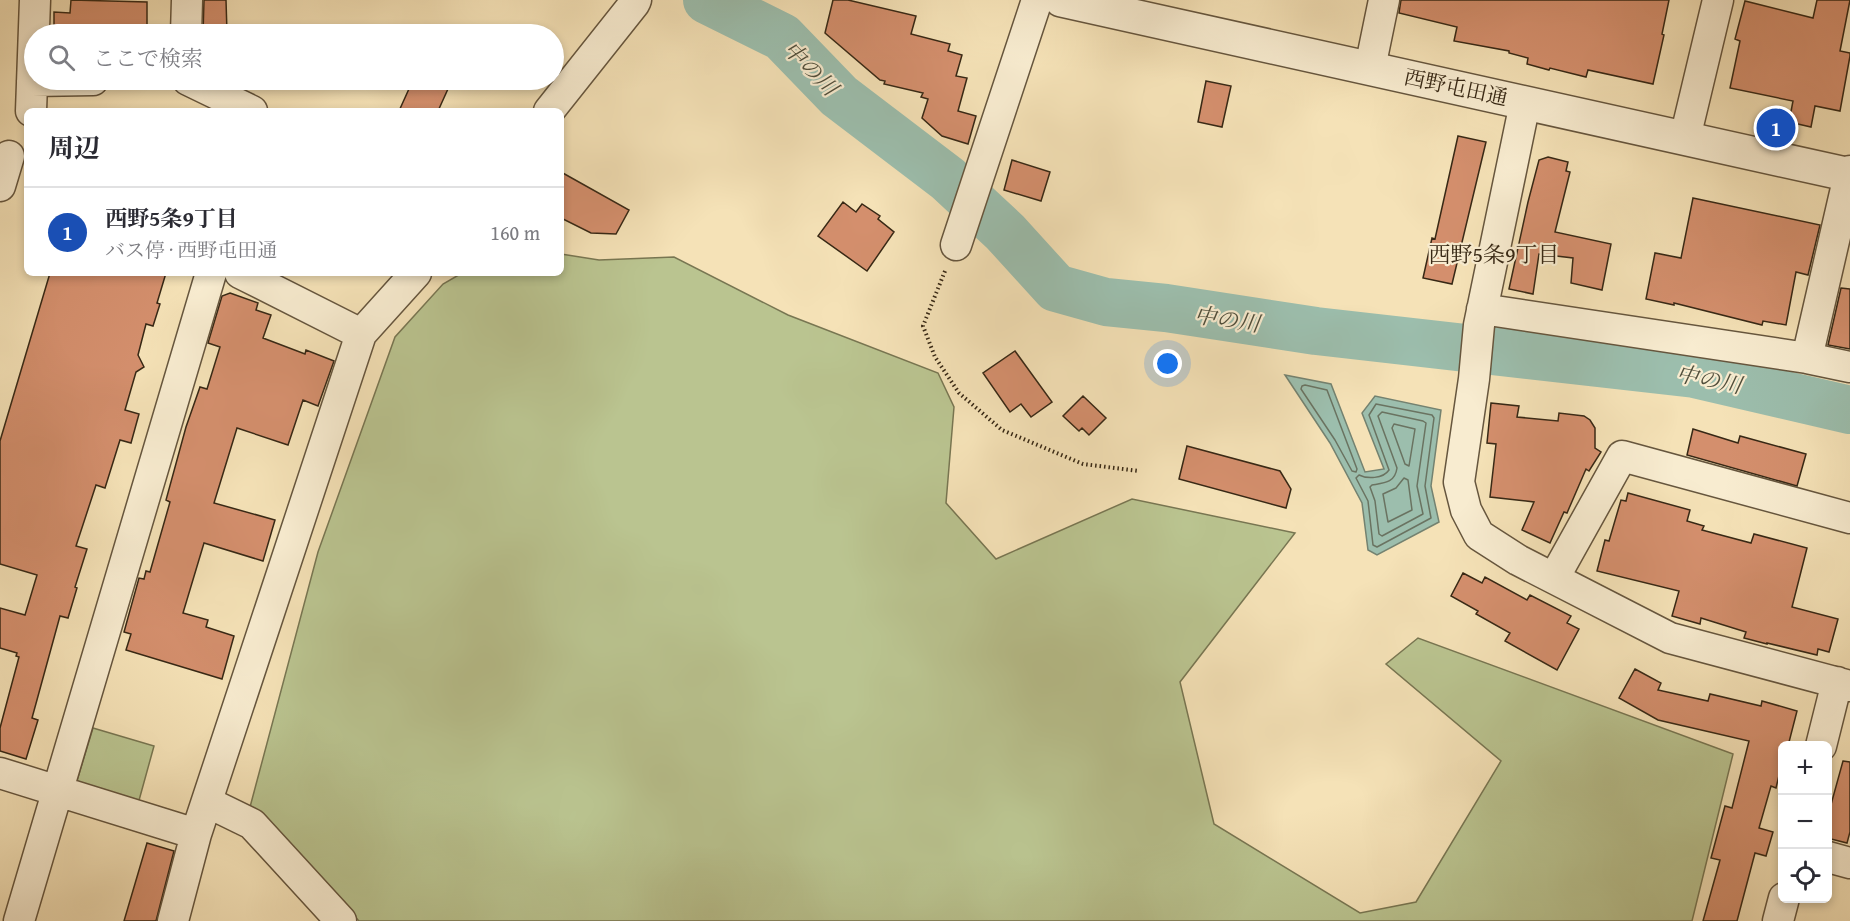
<!DOCTYPE html>
<html lang="ja">
<meta charset="utf-8">
<style>
:root{--surface:#fff;--page:#f2f2f3;--text:#2b2b33;--muted:#7c7c81;--line:#e1e1e2;--accent:#b45309}
body{margin:0;font-family:"Gentium Book Plus","Noto Serif JP",serif;background:var(--page);color:var(--text)}
.controls{position:absolute;right:18px;bottom:18px;display:grid;overflow:hidden;border-radius:9px;box-shadow:0 3px 9px #0003}
.controls button{width:54px;height:54px;display:grid;place-items:center;padding:0;border:0;border-bottom:2px solid var(--line);background:var(--surface);color:var(--text);font:30px sans-serif}
.you{position:absolute;left:1168px;top:364px;width:21px;height:21px;margin:-15px;border:4px solid #fff;border-radius:50%;background:#1a73e8;box-shadow:0 0 0 9px #1a73e833}
.badge{display:grid;place-items:center;width:39px;height:39px;border-radius:50%;background:var(--accent);color:#fff;font-size:20px;font-weight:700}
.pin{position:absolute;translate:-50% -50%;border:3px solid #fff;box-shadow:0 2px 6px #0006}
.list{margin:0;padding:0;list-style:none}
h2{display:flex;justify-content:space-between;align-items:center;height:78px;margin:0;padding:0 24px;font-size:26px}
h2 small{font-size:20px;font-weight:400;color:var(--muted)}
.list li{display:grid;grid-template-columns:39px 1fr auto;gap:18px;align-items:center;box-sizing:border-box;height:90px;padding:0 24px;border-top:2px solid var(--line)}
.list b{display:block;font-size:22px;white-space:nowrap}
.list p{margin:0;font-size:20px;white-space:nowrap;color:var(--muted)}
.list em{font-size:20px;font-style:normal;color:var(--muted)}
.icon{flex:none;width:33px;height:33px;fill:none;stroke:currentColor;stroke-width:2;stroke-linecap:round;stroke-linejoin:round}
.map{position:relative;flex:none;width:1850px;height:921px;overflow:hidden}
.search{position:absolute;background:var(--surface);box-shadow:0 3px 9px #0003;left:24px;top:24px;width:540px;height:66px;display:flex;align-items:center;gap:15px;box-sizing:border-box;padding:0 21px;border-radius:33px;color:var(--muted);font-size:22px}
.panel{position:absolute;background:var(--surface);box-shadow:0 3px 9px #0003;left:24px;top:108px;width:540px;height:168px;border-radius:9px}
.map>svg:first-child{display:block}
.green{fill:#bac490;stroke:#787652;stroke-width:1.5}
.water{fill:#9cbead;stroke:#748270;stroke-width:1.5}
.lines{fill:none;stroke-linecap:round;stroke-linejoin:round}
.shore{stroke:#6a7361;stroke-width:1.5}
.river{stroke:#9cbead;stroke-width:48}
.building{fill:#d48f6d;stroke:#372815;stroke-width:1.5}
.minor-casing{stroke:#66563e;stroke-width:33}
.tertiary-casing{stroke:#66563e;stroke-width:36}
.path{stroke:#372815;stroke-width:4;stroke-dasharray:1.5 3;stroke-linecap:butt}
.minor{stroke:#f8ecd0;stroke-width:30}
.tertiary{stroke:#f8ecd0;stroke-width:33}
.labels{text-anchor:middle;dominant-baseline:central;stroke-width:4.5;stroke-linejoin:round;paint-order:stroke}
.street-label{font-size:21px;fill:#372815;stroke:#f8ecd0}
.water-label{font-size:22px;font-style:italic;fill:#504e3b;stroke:#f8ecd0}
.neighbourhood-label{font-size:22px;fill:#372815;stroke:#f8ecd0}
</style>
<div class="map">
<svg width="1850" height="921" viewBox="0 0 1850 921">
<rect width="100%" height="100%" fill="#f5e2b7"/>
<filter id="stains"><feTurbulence type="fractalNoise" baseFrequency=".00333" numOctaves="4"/><feColorMatrix values="0 0 0 0 .2 0 0 0 0 .09 0 0 0 0 .02 0 0 0 .5 -.17"/></filter>
<radialGradient id="worn" r=".72"><stop offset=".6" stop-color="#630" stop-opacity="0"/><stop offset="1" stop-color="#630" stop-opacity=".3"/></radialGradient>
<path class="green" d="M561,254l38,6 75,-3 114,58 150,58 16,34 -8,96 50,56 136,-60 163,34 -115,149 34,142 146,89 56,-11 85,-141 -115,-97 32,-26 315,116 -41,167h-1333l-109,-114 68,-255 77,-215 48,-53 19,-11h99z
M93,728l61,18 -16,58 -62,-20z"/>
<path class="water" d="M1285,375l46,9 34,88 19,-3 -22,-56 13,-17 66,14 -10,76 8,36 -62,33 -9,-5 -6,-47 -32,-60z"/>
<g class="lines">
<path class="shore" d="M1305,385l22,5 30,79 -1,3 -4,-1 -17,-31 -34,-51 1,-3z
M1376,404l56,11 2,3 -9,68 6,32 -54,29 -4,-2 -5,-44 -12,-23 3,-3c8,4 24,4 30,-5l-20,-55z
M1382,412l41,9 3,2 -9,63 6,28 -41,22 -3,-2 -4,-33 -5,-14 2,-2c12,-2 23,-2 25,-17l-19,-52z
M1394,424l21,5 -6,37 -4,-2 -13,-36z
M1404,478l4,2 4,30 -24,12 -5,-28 13,-6z"/>
<path class="river" d="M707,0l75,37 57,59 109,83 57,53 51,56 50,14 60,6 150,23 379,43 155,36"/>
</g>
<path class="building" d="M71,0l76,2v32h-93v-22l16,1z
M204,0h22l1,33 -24,1z
M833,0h15l68,16 -5,18 39,10 -2,7 14,4 -6,21 11,2 -9,33 18,5 -8,28 -26,-8 -20,-18 6,-19 -7,-2 2,-4 -39,-9 1,-3 -5,-1 -55,-47z
M1401,0h268l-7,34 2,1 -11,49 -65,-14 -2,7 -36,-9 -1,2 -22,-6 1,-6 -19,-5v-2l-55,-10 3,-14 -58,-14z
M1817,0h33l-10,51 10,2v3l-10,55 -25,-5 -4,21 -22,-5 4,-21 -63,-13 10,-47 -5,-2 10,-38 68,17z
M413,80h39l-14,31h-39z
M1206,81l25,5 -9,41 -24,-5z
M1458,136l28,6 -34,142 -29,-6 9,-40 3,1z
M1548,157l20,5 -2,9 4,1 -15,60 56,12 -9,46 -31,-7 2,-25 -34,-4 -6,40 -24,-5 19,-87 11,-42z
M1012,160l38,12 -9,29 -37,-11z
M561,172l68,38 -13,24 -25,-1 -30,-15z
M1693,198l127,27 -12,50 -12,-3 -10,53 -23,-4 -1,4 -88,-22v2l-28,-6 9,-46 26,5z
M843,202l13,10 6,-8 18,12 -2,3 16,13 -27,39 -49,-35z
M50,273h116l-9,30 3,1 -7,22 -7,-2 -8,31 6,12 -8,5 -11,38 14,4 -8,29 -11,-3 -15,48 -9,-3 -20,61 11,3 -12,38 2,1 -9,30 -8,-2 -28,102 6,2 -12,39 -26,-8v-23l19,-71 -3,-1 1,-3 -17,-5v-40l25,7 12,-40 -37,-11v-123z
M1841,288l9,1v60l-22,-4z
M230,293l28,10 -2,7 15,5 -8,23 42,16 1,-4 28,11 -16,45 -15,-6 -15,45 -51,-17 -23,75 61,17 -12,41 -59,-18 -21,70 25,7 -2,7 28,9 -12,43 -96,-29 5,-16 -7,-2 15,-54 5,1 2,-8 4,1 20,-70 -4,-2 20,-73 14,-40 7,2 13,-42 -12,-4 14,-47z
M1015,351l37,51 -21,15 -10,-13 -11,8 -27,-39z
M1083,396l23,22 -17,17 -7,-7 -3,3 -16,-15z
M1491,403l28,3 -2,11 41,4 1,-8 25,3 6,4 5,8v20l6,4 -12,19 -3,-2 -19,44 -3,-1 -14,31 -28,-13 12,-28 -44,-5 6,-53 -9,-1z
M1693,429l45,14 2,-7 66,18 -9,32 -110,-31z
M1187,446l93,25 11,18 -5,19 -107,-29z
M1628,493l62,17 -3,11 17,5 -2,4 49,13 3,-9 53,14 -15,59 46,12 -9,33 -11,-3 -1,6 -50,-12v1l-23,-6 2,-6 -45,-14 -1,6 -28,-8 7,-25 -82,-20 8,-31 4,1 12,-41 5,1z
M1463,573l19,10 3,-6 42,23 3,-5 41,21 -4,7 12,6 -22,41 -52,-29 5,-8 -34,-19 2,-3 -27,-15z
M1635,669l26,14 -3,7 50,11 2,-7 51,12 1,-5 35,10 -9,35h-6v17l-6,25 -5,-2 -12,42 14,4 -7,24 -11,-3 -18,68h-34l17,-61 -9,-2 14,-52 7,2 17,-67 -91,-21 -39,-22z
M1843,761l7,1v70l-3,11 -20,-5v-19z
M147,843l27,8 -18,70h-32z"/>
<g class="lines">
<g class="minor-casing">
<path id="minor" d="M186,34l1,-34
M1370,68l14,-68
M188,80l64,31
M32,81l61,-1
M1525,103l-46,222 -5,54 -15,103 7,28 13,25 39,25 152,78 180,48
M31,111l4,-111
M549,111l85,-107 2,-4
M1685,138l33,-138
M0,186l9,-30
M956,245l81,-245
M240,273l121,61
M1482,309l325,49 43,9
M1807,358l43,-187
M1554,578l68,-122 228,62
M1821,746l16,-64
M0,773l196,61
M207,802l45,22 89,97
M1828,857l22,6
M19,921l192,-648
M173,921l23,-87 165,-500 55,-61
M1778,921l6,-23"/>
</g>
<g class="tertiary-casing">
<path id="tertiary" d="M1061,0l789,175"/>
</g>
<path class="path" d="M945,271l-22,55 12,31 24,36 43,37 81,34 56,7"/>
<use href="#minor" class="minor"/>
<use href="#tertiary" class="tertiary"/>
</g>
<g class="labels">
<g class="street-label">
<text transform="translate(1456 87) rotate(12)">西野屯田通</text>
</g>
<g class="water-label">
<text transform="translate(811 68) rotate(45)">中の川</text>
<text transform="translate(1227 319) rotate(8)">中の川</text>
<text transform="translate(1709 379) rotate(11)">中の川</text>
</g>
<g class="neighbourhood-label">
<text x="1494" y="254">西野5条9丁目</text>
</g>
</g>
<rect width="100%" height="100%" filter="url(#stains)"/>
<rect width="100%" height="100%" fill="url(#worn)"/>
</svg>
<div class="controls">
<button>+</button>
<button>−</button>
<button><svg class="icon" aria-label="locate" viewBox="0 0 24 24"><circle cx="12" cy="12" r="6"/><path d="M12 2v4M12 18v4M2 12h4M18 12h4"/></svg></button>
</div>
<div class="you"></div>
<div class="pin badge" style="left:1776px;top:128px;background:#1a4fb4">1</div>
<div class="search"><svg class="icon" aria-label="search" viewBox="0 0 24 24"><circle cx="10" cy="10" r="6"/><path d="M15 15l6 6"/></svg>ここで検索</div>
<section class="panel">
<h2>周辺<small></small></h2>
<ul class="list">
<li><span class="badge" style="background:#1a4fb4">1</span><div><b>西野5条9丁目</b><p>バス停 · 西野屯田通</p></div><em>160 m</em></li>
</ul>
</section>
</div>
